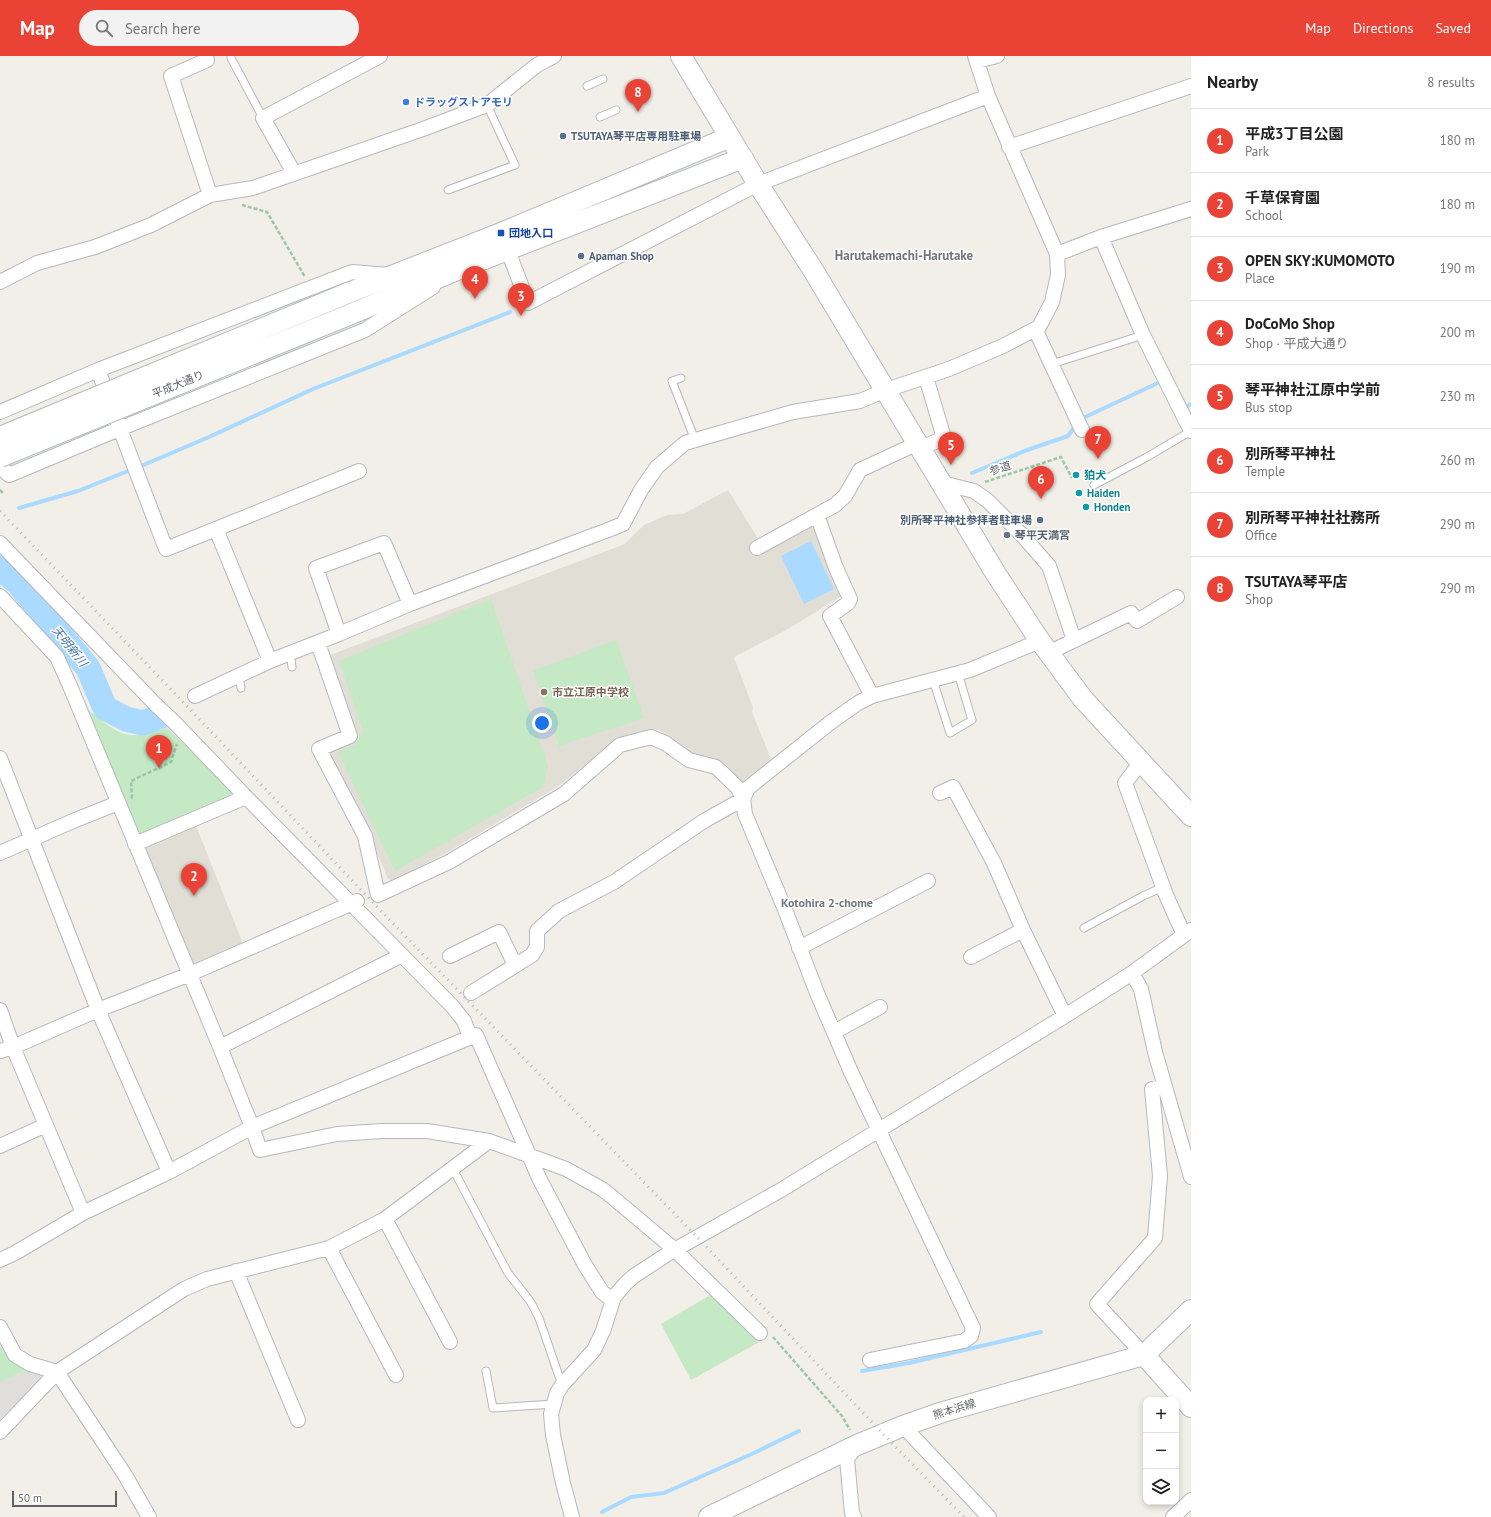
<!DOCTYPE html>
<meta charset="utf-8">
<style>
:root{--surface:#fff;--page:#f2f2f2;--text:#222;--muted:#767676;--line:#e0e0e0;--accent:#ea4335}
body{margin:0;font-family:"PT Sans","Noto Sans JP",sans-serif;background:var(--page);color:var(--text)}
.controls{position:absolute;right:12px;bottom:12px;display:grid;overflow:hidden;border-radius:8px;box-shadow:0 2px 6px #0003}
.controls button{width:36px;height:36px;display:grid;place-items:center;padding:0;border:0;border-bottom:1px solid var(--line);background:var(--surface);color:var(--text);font:20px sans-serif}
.scale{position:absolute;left:12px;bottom:10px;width:105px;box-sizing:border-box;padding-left:4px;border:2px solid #5f6368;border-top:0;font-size:11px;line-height:14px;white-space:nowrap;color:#5f6368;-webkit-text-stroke:3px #fff;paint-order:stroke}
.you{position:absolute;left:542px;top:667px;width:14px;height:14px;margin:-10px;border:3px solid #fff;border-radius:50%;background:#1a73e8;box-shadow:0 0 0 6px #1a73e833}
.badge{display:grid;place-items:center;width:26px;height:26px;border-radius:50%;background:var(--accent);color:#fff;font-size:13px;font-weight:700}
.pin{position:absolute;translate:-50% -33px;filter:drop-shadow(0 1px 2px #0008)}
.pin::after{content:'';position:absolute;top:21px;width:14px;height:12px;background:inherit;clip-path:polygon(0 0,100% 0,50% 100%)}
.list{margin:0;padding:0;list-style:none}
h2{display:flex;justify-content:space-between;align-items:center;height:52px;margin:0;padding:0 16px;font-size:17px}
h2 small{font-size:13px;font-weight:400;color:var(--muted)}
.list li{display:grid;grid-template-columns:26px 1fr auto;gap:12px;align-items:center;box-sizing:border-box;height:64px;padding:0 16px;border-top:1px solid var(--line)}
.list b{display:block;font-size:15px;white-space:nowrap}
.list p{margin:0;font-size:13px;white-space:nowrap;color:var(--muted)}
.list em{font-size:13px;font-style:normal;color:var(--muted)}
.icon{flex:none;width:22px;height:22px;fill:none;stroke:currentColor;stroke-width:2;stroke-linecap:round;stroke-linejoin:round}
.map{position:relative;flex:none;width:1191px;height:1461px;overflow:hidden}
header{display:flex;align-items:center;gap:24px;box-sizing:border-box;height:56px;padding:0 20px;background:var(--accent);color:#fff}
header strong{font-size:19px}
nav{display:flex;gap:22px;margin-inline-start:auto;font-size:14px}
.search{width:280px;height:36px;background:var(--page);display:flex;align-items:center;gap:10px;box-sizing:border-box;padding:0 14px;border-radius:22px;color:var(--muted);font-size:15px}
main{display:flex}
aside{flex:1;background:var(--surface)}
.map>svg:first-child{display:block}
.industrial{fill:#e0deda}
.education{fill:#e1ded6}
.green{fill:#c5e8c5}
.water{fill:#aadaff}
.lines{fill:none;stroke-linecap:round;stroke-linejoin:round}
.stream{stroke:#aadaff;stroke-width:4}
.river{stroke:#aadaff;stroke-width:25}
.lane-casing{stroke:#b5b8bc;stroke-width:9}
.street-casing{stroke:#b5b8bc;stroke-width:16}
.secondary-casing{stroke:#b6babf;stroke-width:22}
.path{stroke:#9cc7a9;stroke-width:2.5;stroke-dasharray:4 2;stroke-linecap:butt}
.lane{stroke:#fff;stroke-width:7}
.street{stroke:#fff;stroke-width:14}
.secondary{stroke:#fff;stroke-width:20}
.rail{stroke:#b6b7b8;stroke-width:3;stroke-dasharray:1 5;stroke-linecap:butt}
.street-bridge-casing{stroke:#b5b8bc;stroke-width:16;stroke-linecap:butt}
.secondary-bridge-casing{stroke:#b6babf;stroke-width:22;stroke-linecap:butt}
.street-bridge{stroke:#fff;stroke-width:14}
.secondary-bridge{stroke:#fff;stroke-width:20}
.shop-dot{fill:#3f7fe0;stroke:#fff;stroke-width:1.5}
.service-dot{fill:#5c6f8a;stroke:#fff;stroke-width:1.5}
.transit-dot{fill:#1a4fb4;stroke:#fff;stroke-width:1.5}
.culture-dot{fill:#0f9aa8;stroke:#fff;stroke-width:1.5}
.worship-dot{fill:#6b7280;stroke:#fff;stroke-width:1.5}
.education-dot{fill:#8d6e63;stroke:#fff;stroke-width:1.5}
.labels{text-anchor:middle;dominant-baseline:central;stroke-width:3;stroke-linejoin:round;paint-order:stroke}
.shop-label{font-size:11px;font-weight:bold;fill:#366cbe;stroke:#fff;text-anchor:start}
.service-label{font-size:11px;font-weight:bold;fill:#4e5e75;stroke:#fff;text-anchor:start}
.transit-label{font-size:11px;font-weight:bold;fill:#164399;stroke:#fff;text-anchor:start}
.street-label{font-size:11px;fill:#5f6368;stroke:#fff}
.culture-label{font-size:11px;font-weight:bold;fill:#0d838f;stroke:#fff;text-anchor:start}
.worship-label{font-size:11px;font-weight:bold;fill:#5b616d;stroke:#fff;text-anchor:start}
.education-label{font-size:11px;font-weight:bold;fill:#785e54;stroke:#fff;text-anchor:start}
.water-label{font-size:12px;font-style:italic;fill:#4174aa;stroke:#fff}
.neighbourhood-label{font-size:12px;font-weight:bold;fill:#70757a;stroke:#fff}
.quarter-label{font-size:13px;font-weight:bold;fill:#70757a;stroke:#fff}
</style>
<header>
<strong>Map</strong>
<div class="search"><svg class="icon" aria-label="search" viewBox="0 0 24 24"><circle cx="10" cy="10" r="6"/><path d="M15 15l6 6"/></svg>Search here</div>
<nav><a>Map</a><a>Directions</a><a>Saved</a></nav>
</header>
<main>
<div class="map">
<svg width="1191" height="1461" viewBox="0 0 1191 1461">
<rect width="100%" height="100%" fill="#f1efe8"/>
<path class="industrial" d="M28,1313l13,6 -1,7 -40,41v-40z"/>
<path class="education" d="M728,434l31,50 -7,5 4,10 59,-33 7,28 19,44 -1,3 -52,32 -54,28 19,51 -1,4 21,52 -28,22 -22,-24 -35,-8 -30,-24 -41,9 -57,46 -112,67 -55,29 -5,-2 -18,-42 -42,-81 2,-6 25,-14 -25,-81 295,-111 19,-19 23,-10 16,-1z
M195,767l48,121 -47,21 -5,-3 -46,-115 4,-5z"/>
<path class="green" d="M491,543l57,167 -5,21 -148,84 -57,-119 19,-8 6,-14 -24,-69z
M616,584l28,78 -85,28 -26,-75z
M87,653c34,26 36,33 80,19l68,64 -1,6 -95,39z
M712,1238l49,47 -70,39 -30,-56z
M0,1290l13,17 15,6 -28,14z"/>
<path class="water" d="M811,485l23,48 -30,15 -23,-48z"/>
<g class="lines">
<path class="stream" d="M1186,351l5,-3
M1083,362l77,-36 1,2
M141,410l68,-29 104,-48 197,-77
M972,417l55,-23 41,-14 7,-10
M19,452l59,-17 50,-20
M862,1315l47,-8 132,-31
M602,1456l29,-15 33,-4 90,-40 45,-22"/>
<path class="river" d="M0,512l18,15 70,85 17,40 21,11 17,4 16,-6"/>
<g class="lane-casing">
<path id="lane" d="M231,2l32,60
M587,30l16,-7
M600,61l16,-7
M448,134l67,-25 -28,-60
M1052,308l91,-29
M681,322l-9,3 23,59
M1094,429l53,-28 44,-26
M290,597l2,14
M239,619l2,13
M933,624l17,53 22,-13 -14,-47
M1084,872l59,-32 20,-9
M453,1113l55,104 22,28 9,17 23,67
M486,1315l7,37 61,-4"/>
</g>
<g class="street-casing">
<path id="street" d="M205,0l2,4 -36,16 39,119
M977,5l20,-5
M1009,91l182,-61
M294,117l-31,-55 117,-62
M1101,181l42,98 48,96
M505,187l23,60 230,-119 230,-88
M1057,198l44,-17 90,-28
M0,226l37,-19 58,-16 56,-22 59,-30 43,-7 170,-59 64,-24 50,-40 17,-9
M1035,273l47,101
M98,314l12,31
M0,356l98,-42 254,-98 37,3
M117,365l49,128 50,-20 54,132
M921,392l23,-10 -18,-61
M0,410l9,9 110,-46 246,-99 68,-43
M942,427l32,8 14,10 34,34 27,31 25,74
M817,459l19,53 14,31 -2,4 -18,13 42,80
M216,473l143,-58
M0,487l156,162
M757,492l78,-43 10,-9 15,-26 58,-27
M0,540l57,61 13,29 150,361 32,80 8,23 77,-16 45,-3h45l62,10 39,14 38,14 36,20 9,7 63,53 86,84
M339,578l-23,-66 68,-25 26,61
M318,587l32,93 -31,13 46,87 13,59 71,-33 115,-68 56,-49 31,-8 14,6 24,17 27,7 22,21 5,11 2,15 39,93 33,86 34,79 122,256 -2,8 -7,5 -94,19
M1048,597l83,-40 6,8 40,-24
M195,640l75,-35 69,-27 71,-30 198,-74 15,-6 18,-34 16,-23 28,-24 108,-31 67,-11 26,-11 63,-21 54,-23 36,-19 13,-25 6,-27 -1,-21 -69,-158 -13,-40
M175,667l71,74 207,210 11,14 6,16
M0,702l98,252 71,162
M1141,706l-16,21 41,112 18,40
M940,737l13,-6 41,76 29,67 42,86
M135,788l111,-47
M0,797l73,-32 45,-18
M799,892l129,-67
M450,900l49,-24 16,33
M971,901l52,-27
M1132,917l9,16 14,63 36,125
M471,937l61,-38 5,-8v-16l22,-20 55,-29 90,-61 39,-22 5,-11 83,-66 27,-19 14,-7 98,-26 70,-29
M0,954l13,37 70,166
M834,976l46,-25
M220,991l182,-92
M0,995l13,-4 85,-37 92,-36 167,-73
M0,1090l46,-21
M385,1163l65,123
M329,1192l67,127
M0,1204l15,-7 68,-40 86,-41 83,-45 224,-92 64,145 45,85 17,27 5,4 7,1
M236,1215l62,149
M0,1271l15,28 15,9 27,8 68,103 24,42
M1144,1299l-47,-51 58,-66 5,-62 -8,-87 12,-3
M903,1370l86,91
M0,1376l57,-60 127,-83 23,-10 122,-31 56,-29 104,-78
M572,1461l-9,-34 -10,-48 -2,-21 6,-21 5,-8 32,-35 9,-19 11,-34 12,-14 8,-7 35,-23 112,-63 284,-174 67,-43 59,-43
M854,1461l-2,-4 -5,-54 10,-14
M1173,1461l18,-17"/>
</g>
<g class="secondary-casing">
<path id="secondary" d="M681,0l77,128 55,86 183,304 44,67 43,58 108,117
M348,237l153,-60 229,-96
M356,256l113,-47 274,-107
M1144,1299l47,52
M709,1461l148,-72 46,-19 40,-14 201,-57 47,-45"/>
</g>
<path class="path" d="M242,149l25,7 38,65
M985,426l76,-25 11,21
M0,434l2,2 -2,1
M131,742l1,-1 -1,-16 40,-19 6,-18
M773,1281l69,79 8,14"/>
<use href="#lane" class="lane"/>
<use href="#street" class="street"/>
<use href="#secondary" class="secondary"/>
<path class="rail" d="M0,455l182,190 199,210 316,326 186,197 81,83"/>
<g class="street-bridge-casing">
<path id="street-bridge" d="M156,649l19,18"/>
</g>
<g class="secondary-bridge-casing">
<path id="secondary-bridge" d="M0,381l348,-144
M0,401l356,-145"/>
</g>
<use href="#street-bridge" class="street-bridge"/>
<use href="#secondary-bridge" class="secondary-bridge"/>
</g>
<circle class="shop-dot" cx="406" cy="46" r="4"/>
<g class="service-dot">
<circle cx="563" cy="80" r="4"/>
<circle cx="581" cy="200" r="4"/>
<circle cx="1040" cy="464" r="4"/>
</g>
<rect class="transit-dot" x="497" y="173" width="8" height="8" rx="2"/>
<g class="culture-dot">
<circle cx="1076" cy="419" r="4"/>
<circle cx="1079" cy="437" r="4"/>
<circle cx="1086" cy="451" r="4"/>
</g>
<circle class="worship-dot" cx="1007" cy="479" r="4"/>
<circle class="education-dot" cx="544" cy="636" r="4"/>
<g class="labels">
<g class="shop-label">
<text x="414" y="46">ドラッグストアモリ</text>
</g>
<g class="service-label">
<text x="571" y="80">TSUTAYA琴平店専用駐車場</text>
<text x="589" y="200">Apaman Shop</text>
<text x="1032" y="464" text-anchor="end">別所琴平神社参拝者駐車場</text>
</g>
<g class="transit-label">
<text x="509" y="177">団地入口</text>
</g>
<g class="street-label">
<text transform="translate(178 328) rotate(-22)">平成大通り</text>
<text transform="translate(1000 412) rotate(-18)">参道</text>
<text transform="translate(954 1353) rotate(-17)">熊本浜線</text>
</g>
<g class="culture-label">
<text x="1084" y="419">狛犬</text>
<text x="1087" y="437">Haiden</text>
<text x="1094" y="451">Honden</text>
</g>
<g class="worship-label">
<text x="1015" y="479">琴平天満宮</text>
</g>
<g class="education-label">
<text x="552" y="636">市立江原中学校</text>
</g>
<g class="water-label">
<text transform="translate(70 590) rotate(51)">天明新川</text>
</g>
<g class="neighbourhood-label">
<text x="827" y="846">Kotohira 2-chome</text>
</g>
<g class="quarter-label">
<text x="904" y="199">Harutakemachi-Harutake</text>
</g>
</g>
</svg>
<div class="controls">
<button>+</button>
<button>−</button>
<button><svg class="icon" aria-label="layers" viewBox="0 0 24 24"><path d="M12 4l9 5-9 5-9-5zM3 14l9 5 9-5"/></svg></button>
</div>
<div class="scale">50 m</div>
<div class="you"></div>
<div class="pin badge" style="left:159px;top:712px">1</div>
<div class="pin badge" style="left:194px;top:840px">2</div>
<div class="pin badge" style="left:521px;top:260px">3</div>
<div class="pin badge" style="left:475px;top:243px">4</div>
<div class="pin badge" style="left:951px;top:409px">5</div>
<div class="pin badge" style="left:1041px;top:443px">6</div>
<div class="pin badge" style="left:1098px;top:403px">7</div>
<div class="pin badge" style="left:638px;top:56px">8</div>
</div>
<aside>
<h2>Nearby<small>8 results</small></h2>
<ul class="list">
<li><span class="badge">1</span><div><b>平成3丁目公園</b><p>Park</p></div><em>180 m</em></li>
<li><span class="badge">2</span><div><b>千草保育園</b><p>School</p></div><em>180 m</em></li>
<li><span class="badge">3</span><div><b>OPEN SKY:KUMOMOTO</b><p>Place</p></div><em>190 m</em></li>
<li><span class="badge">4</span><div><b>DoCoMo Shop</b><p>Shop · 平成大通り</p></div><em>200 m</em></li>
<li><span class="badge">5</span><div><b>琴平神社江原中学前</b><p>Bus stop</p></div><em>230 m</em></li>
<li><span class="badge">6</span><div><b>別所琴平神社</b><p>Temple</p></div><em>260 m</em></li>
<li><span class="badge">7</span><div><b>別所琴平神社社務所</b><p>Office</p></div><em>290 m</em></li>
<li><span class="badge">8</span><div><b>TSUTAYA琴平店</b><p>Shop</p></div><em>290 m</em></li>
</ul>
</aside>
</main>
